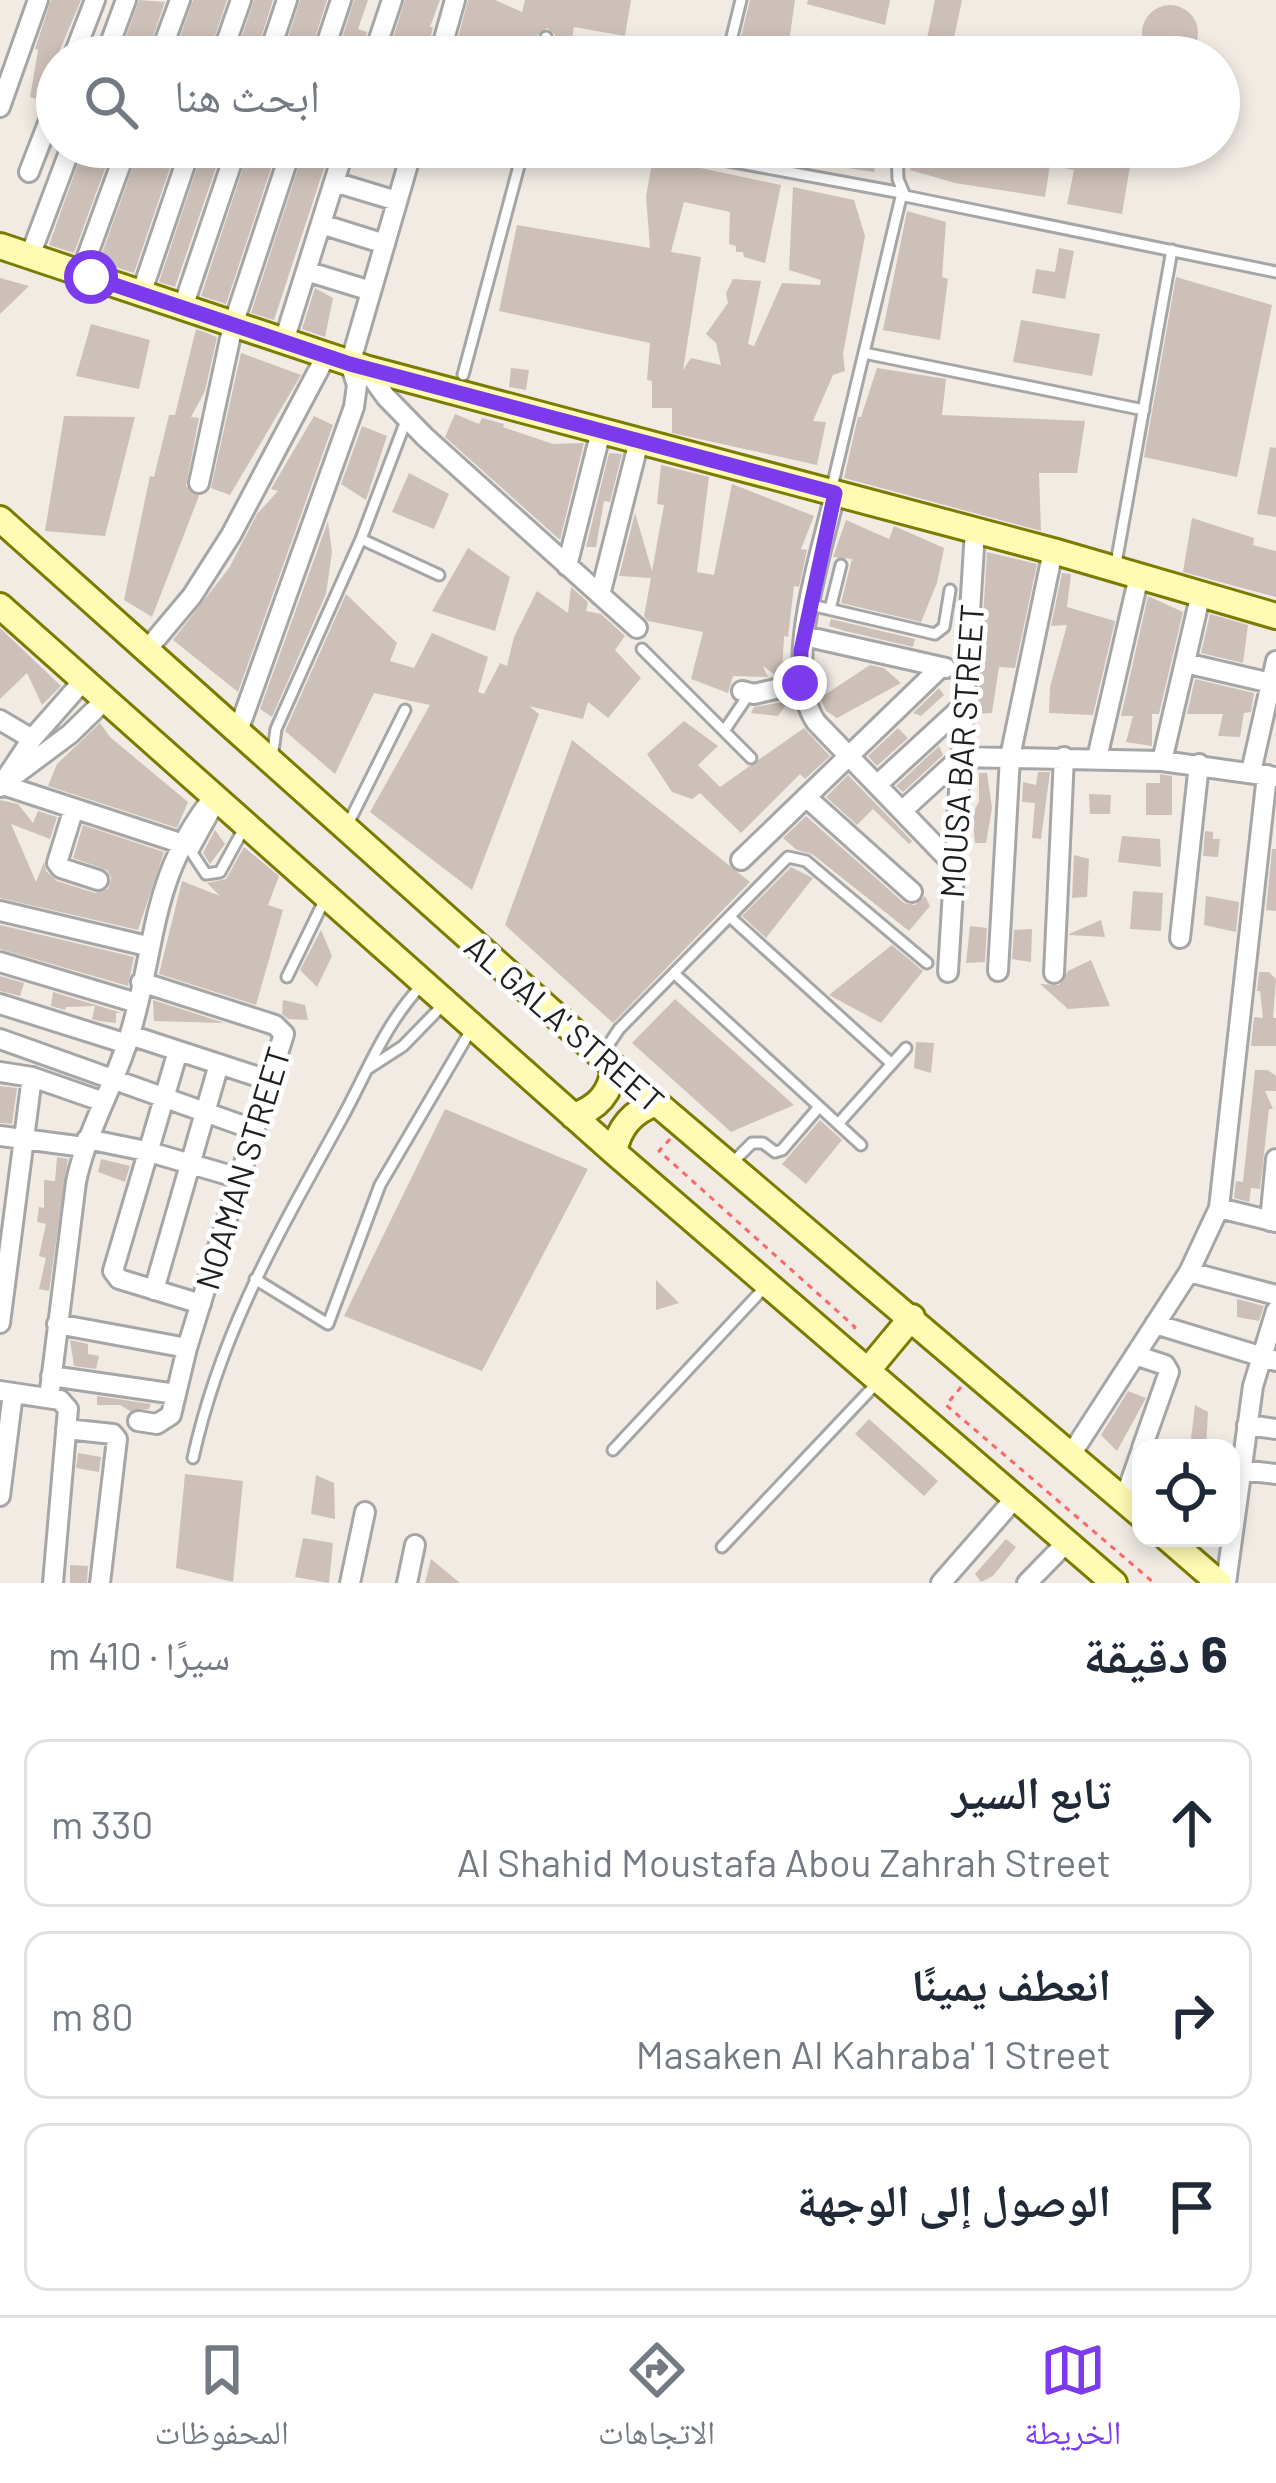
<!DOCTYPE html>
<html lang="ar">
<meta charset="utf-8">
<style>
:root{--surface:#fff;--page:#f2f2f3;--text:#1f2937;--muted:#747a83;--line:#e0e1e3;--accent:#7c3aed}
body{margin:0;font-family:Barlow,"Noto Naskh Arabic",sans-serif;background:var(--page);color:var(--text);direction:rtl}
.controls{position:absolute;right:36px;bottom:36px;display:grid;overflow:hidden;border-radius:24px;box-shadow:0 6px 18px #0003}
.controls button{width:108px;height:108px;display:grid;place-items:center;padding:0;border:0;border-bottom:3px solid var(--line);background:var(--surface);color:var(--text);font:60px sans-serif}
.stop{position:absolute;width:36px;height:36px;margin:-27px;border:9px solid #7c3aed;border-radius:50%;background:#fff}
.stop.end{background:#7c3aed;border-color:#fff;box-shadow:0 3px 12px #0008}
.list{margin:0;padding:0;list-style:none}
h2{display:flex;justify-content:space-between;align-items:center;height:156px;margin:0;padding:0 48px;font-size:51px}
h2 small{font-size:39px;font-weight:400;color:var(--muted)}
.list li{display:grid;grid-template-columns:78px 1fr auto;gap:36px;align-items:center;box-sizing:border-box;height:168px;margin:0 24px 24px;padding:0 24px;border:3px solid var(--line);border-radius:24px}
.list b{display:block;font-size:45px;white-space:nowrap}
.list p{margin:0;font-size:39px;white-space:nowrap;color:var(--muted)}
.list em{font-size:39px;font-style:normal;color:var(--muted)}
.icon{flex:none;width:66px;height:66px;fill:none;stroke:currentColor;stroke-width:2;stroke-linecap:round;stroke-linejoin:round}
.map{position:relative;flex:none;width:1276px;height:1583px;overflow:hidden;direction:ltr}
.search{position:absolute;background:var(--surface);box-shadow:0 6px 18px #0003;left:36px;right:36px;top:36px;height:132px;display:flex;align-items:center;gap:30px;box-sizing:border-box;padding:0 42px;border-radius:66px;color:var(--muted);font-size:45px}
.sheet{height:732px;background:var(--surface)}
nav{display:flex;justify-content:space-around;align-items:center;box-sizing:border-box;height:168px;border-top:3px solid var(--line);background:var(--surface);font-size:33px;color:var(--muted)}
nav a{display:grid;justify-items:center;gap:6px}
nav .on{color:var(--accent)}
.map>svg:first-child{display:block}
.building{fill:#cdc0b9}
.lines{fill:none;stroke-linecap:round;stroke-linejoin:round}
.lane-casing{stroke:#a6a6a6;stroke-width:15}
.street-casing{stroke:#a6a6a6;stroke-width:24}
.secondary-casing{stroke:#7a7b00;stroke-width:30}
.path{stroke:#ff6766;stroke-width:3;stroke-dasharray:6 6;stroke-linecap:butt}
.lane{stroke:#fff;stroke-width:9}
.street{stroke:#fff;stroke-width:18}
.secondary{stroke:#fffbb3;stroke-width:24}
.route{stroke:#7c3aed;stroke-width:15}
.labels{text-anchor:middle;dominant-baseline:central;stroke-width:10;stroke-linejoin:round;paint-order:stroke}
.street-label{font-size:33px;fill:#1f1f1f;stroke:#fff}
</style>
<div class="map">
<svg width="1276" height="1583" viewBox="0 0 1276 1583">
<rect width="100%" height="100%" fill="#f1ebe4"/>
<path class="building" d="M51,0h30l-24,57v18l-15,26 -12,-4 8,-47 -3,-1z
M139,0l26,2 -19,55h-27z
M193,0h34l-19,57h-35z
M254,0h19l-18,57h-20z
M300,0h27l-18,57h-27z
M354,0h14l-10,29 9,3 -7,25h-17l-3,-12z
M405,0h35l-10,27h3l-7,30h-39z
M468,0h27l27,12 3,-12h106l-6,36 -51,-9 -5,30h-18l4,-22 -8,-7 -9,6 -5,23h-80z
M750,0h45l-8,57h-51z
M808,0h82l-5,25 -78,-21z
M935,0h27l-12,57h-27z
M1142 33a28 28 0 1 1 56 0a28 28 0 1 1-56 0Z
M84,147h29l-39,106 -25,-8z
M140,147h37l-43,126 -35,-11z
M204,147h19l-48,140 -16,-5z
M250,147h28l-52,157 -25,-8z
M305,147l24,6 -55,167 -23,-7z
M748,147h131l-5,25 -126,-19z
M916,147h29l-1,6 79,12 3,-18 107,1 -11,66 -55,-10 7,-34 -24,-5 -5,32 -90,-14 -45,-13z
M653,158l128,27 -16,78 -21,-6 -1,-5h-7v-6l-7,-2 1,-32 -46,-10 -13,50 30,5 -18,113 8,-12 30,7 -5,-22 -10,-9 22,-31 -2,-10 7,-14 28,2 -13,63 6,2 28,-63 38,2 1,-5 -32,-10 4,-83 61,13 11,36 -22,118 2,17 -12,4 -20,46 13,1 -9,43 -145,-32v-25h-20v-27l-5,-1 3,-37 -151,-32 18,-86 133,23 -4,-52z
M907,211l39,11 -4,55 6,2 -8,61 -57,-10z
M1059,248l15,3 -9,48 -33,-6 4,-24 19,3z
M1176,277l96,28 -35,172 -93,-20z
M0,278l29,8 -29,28z
M315,288l18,10 -8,39 -23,-8z
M1021,320l79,14 -8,42 -79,-14z
M91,324l59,16 -11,49 -63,-13z
M196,329l21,8 -12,54 -14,26 8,1 -13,68 13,10 -47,121 -28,-17 26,-124 4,1 15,-62h6z
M241,353l60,22 -71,120 -19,-7z
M511,368l18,2 -3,20 -17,-3z
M877,368l69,11 -4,36 143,6 -8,52h-38l2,58 -197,-53 14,-61h3z
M455,414l24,10 3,-6 22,6 -1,3 50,17 31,-1 -24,97 -115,-103z
M64,416l71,1 -30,119 -60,-5z
M314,416l19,9 -95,267 -65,-52 56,-72 28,-54 21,-23 -7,-2z
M362,426l25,10 -21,64 -25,-16z
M1270,447l6,1v69l-19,-3z
M609,453l13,1 -12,48 -6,-1 -8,46h-10z
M661,465l48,12 -12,95 17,3 18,-91 82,32 -13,33 6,1 -8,37 -5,-1 -6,51 -4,-1 -2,38 -7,1 -12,-9 5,11 -35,-1 -5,17 -37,-14 12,-47 -55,-11 -4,-5 7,-38 -32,-2 16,-63 17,58 12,-66 -7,-1z
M409,473l40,21 -15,35 -42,-17z
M1192,518l62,20 -1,7 23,6v46l-93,-25z
M846,520l43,19 5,-13 50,22 -7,35 -16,39 -80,-19 11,-44 -19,-2z
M328,521l4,31 -6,42 -54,123 -12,-8z
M468,548l42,29 -15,54 -63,-20z
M987,552l50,12 -22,104 -16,-1 -7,46 -15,1z
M1062,573l9,1 -4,33 48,14 -22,94 -44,-2 1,-26 17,-62 -16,1z
M571,587l17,15 -2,9 15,3 24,22 -10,14 26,28 -33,40 -20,-16 -5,17 -54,-13 10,8 -67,176 -102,-78 60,-107 -56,-12 -39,81 -50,-43 61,-137 51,49 -7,18 24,7 18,-35 56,24 -10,35 6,2 16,-31 7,3 7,-29 23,-46 31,22z
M1148,596l35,16 -24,102h-7v32l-26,-4 7,-26h-12z
M1210,614l38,11 -5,38 -42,-10z
M831,619l84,20 -2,8 -68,-16 -16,-5z
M0,628l61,58 -19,19 -15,-32 -27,26z
M870,665l14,3 17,15 -64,35 -11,-7 -6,-13z
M1195,679l59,14 -3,19 -7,1 -4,24 -22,-1 5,-22h-36z
M939,688l5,7 -23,21 -8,-3z
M789,701l-11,15 -27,-3 3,-6z
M684,721l34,25 -20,19 22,22 84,-59 26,28 -25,23 -5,-5 -59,59 -41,-40 -8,6 -20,-7 -25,-38z
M100,723l10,14 78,65 -11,26 -129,-42 9,-22z
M898,728l10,10 -31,28 -9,-10z
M572,740l178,142 -137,141 -108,-98z
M939,746l4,9 -40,37 -7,-6z
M1038,772h12l-9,67 -9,-1 3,-35 -13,-1 1,-20 13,3z
M979,773h8l5,35 -6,35h-11l-3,-29 7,-12z
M1160,774l12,2v39h-26v-32h14z
M848,775l64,66 -3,3 -36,-35 -16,16 -31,-28z
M1089,794l22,1 -1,19h-20z
M0,800l18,4 15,19 5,-12 19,6 -7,22 -39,-15 25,58 8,-20 2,9 11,10 38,12 13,-4 3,-11 -4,-8 -34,-12 10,-33 81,27 -26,78 -138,-32z
M806,816l98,87 11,2 10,-9 5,10 -21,25 -97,-77 -15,-4 -14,-12z
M215,830l10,14 -15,20 -7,-11z
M1205,831l8,1v7h7l-2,18 -15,-1z
M1122,836l38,3 1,28 -43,-5z
M244,847l35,29 -11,29 15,5 -27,95 -97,-31 23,-93 38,15 -13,-13 19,-4z
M1272,849h4v62l-10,-1z
M1074,855l15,4 -2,38 -15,1z
M791,867l22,11 -47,60 -24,-22z
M1133,891l30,2 -2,38 -31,-2z
M1206,896l33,6 -3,30 -32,-7z
M1101,920l4,17 -36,-2v-1z
M0,925l134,32 -6,29 -128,-37z
M970,926l17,2 -2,34 -19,1z
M1032,929l-1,33 -19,-3 2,-29z
M321,930l11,26 -15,31 -17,-17z
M892,945l31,26 -42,52 -52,-28z
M1091,960l19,46 -42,3 -28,-25 19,1 9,-14z
M1259,972h10l7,7 -3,39h3v28h-25l3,-29 9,1 -3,-27h-3z
M0,976l24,7 -4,13 -20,-5z
M53,992l69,21h-6v10l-17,-2 -7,-2 3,-13 -29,1 -1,3 -14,-4z
M675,999l119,106 -63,27 -99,-89z
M153,1000l72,23 -71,-2z
M283,1000l22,5 3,15 -20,-1 -6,-5z
M916,1042l18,1 -3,30 -17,-5z
M1255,1070h13l8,6v15h-11l8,18h-4l-9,80 -9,-1 -2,14 -15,-4 2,-17 7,1z
M0,1086l17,2 -5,36 -12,-1z
M445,1109l143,60 -106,202 -138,-55z
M820,1120l22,20 -36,44 -24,-20z
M57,1157l11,2 -19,132 -10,-2 7,-31 -7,-2 7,-32 -9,-2 2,-15 5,1v-28l11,1z
M101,1159l29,7 -5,16 -27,-10z
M656,1280l23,23 -23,7z
M1237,1299l27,7 -5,15 -22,-4z
M70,1340l18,4v10l11,2 -3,13 -22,-3z
M1128,1391l18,7 -29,53 -16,-16z
M97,1396l54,8 -2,5 -19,2 -10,-6h-23z
M1195,1405l13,7 -2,36h-16z
M869,1419l69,62 -14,15 -69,-62z
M78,1453l23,4 -2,15 -23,-4z
M185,1474l58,7 -10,101 -57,-14z
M316,1475l18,8 1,36 -24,-5z
M303,1538l30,5 -4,40 -34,-6z
M1006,1539l10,8 -23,29 -12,6 -6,-8z
M431,1559l29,24h-35z
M70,1565l18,1 -1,17h-17z"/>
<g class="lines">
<g class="lane-casing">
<path id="lane" d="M542,57l4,-20
M727,57l14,-57
M653,147l249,46 -70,294
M897,147l1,32 7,17 371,76
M864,353l280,57
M463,375l61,-228
M361,539l78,36
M1115,569l57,-319
M811,605l124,29 9,-7 6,-37
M830,609l11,-44
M642,649l109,109
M724,731l25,-37
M272,759l4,-30 85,-190 46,-121
M219,804l-27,49 14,21 14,-2 23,-42
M348,824l57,-114
M730,917l162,147
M676,975l185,170
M287,977l38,-78
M601,1056l18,-27 169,-172 18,4 121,102
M369,1068l34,-22 39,-40
M838,1124l68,-76
M730,1165l22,-22h11l12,9 7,-2 37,-43
M255,1279l73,45 52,-139 91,-155
M613,1450l152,-163
M193,1458c28,-128 86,-225 148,-338 26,-47 43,-95 80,-134
M722,1547l154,-163"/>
</g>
<g class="street-casing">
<path id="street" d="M73,57l22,-57
M105,57l21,-57
M159,57l21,-57
M221,57l20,-57
M268,57l19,-57
M322,57l19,-57
M373,57l19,-57
M439,57l16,-57
M0,107l38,-107
M385,147l26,8
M29,172l28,-72
M334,182l63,19
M321,224l64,20
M30,256l41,-109
M306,271l65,20
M81,273l46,-126
M141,294l50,-147
M183,307l54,-160
M284,341l61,-194
M365,368l21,29 39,40 212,191
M199,483l34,-158 59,-178
M835,493c-13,60 -54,177 -19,229l137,142
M567,566l34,-135
M600,595l39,-154
M804,636l142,32
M145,652l47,-56 39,-61 95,-179
M1185,663l86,20
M742,691l12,3 47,-11
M0,720l32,19
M237,734l117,-327 3,-22 -7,-21 63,-217
M1097,758l42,-182
M1162,761l39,-168
M1251,772l25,-111
M15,775l55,-41 34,-33
M0,784l180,59
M877,785l88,-81
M0,787l32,-48 51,-58
M806,797l106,95
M74,808l-17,55 4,5 37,12
M902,811l59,-54 201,4 114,16
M741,860l200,-193
M0,911l147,35
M1180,938l19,-174
M0,962l137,41
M998,971l12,-214 43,-206
M948,972l27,-442
M1054,973l10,-216
M0,1004l127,40
M130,1035l141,46
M0,1039l255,91
M178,1051l-65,220 6,8 82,25
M0,1072l32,5 69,24
M0,1136l84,11
M87,1139l59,12 93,27
M1219,1208l57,14
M1270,1221l6,-62
M1189,1272l87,23
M154,1290l65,-226
M0,1323l32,-246
M57,1324l130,24
M1155,1324l121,37
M1135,1355l30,10 4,7 -27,76
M51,1376l125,18
M0,1391l60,9 8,9 -15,174
M49,1398l27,-216c11,-53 39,-97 54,-148 28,-93 19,-157 86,-240
M138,1421l19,3 14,-9 16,-67 97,-314 -9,-9 -134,-43
M1247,1425l29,4
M66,1429l47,5 4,5 -17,144
M1070,1456l119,-184 30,-64 48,-433
M1241,1470l35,4
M0,1496l13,-103
M1124,1500l17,-48
M350,1583l15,-71
M407,1583l8,-38
M941,1583l76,-87
M1027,1583l41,-42
M1226,1583l27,-197 23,-75"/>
</g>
<g class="secondary-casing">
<path id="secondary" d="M0,246l365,122 688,183 223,65
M0,519l601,537 540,459
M0,606l614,546 500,431
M573,1116c25,-8 38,-23 41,-49
M614,1152c5,-25 18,-40 42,-49
M868,1370l44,-53
M1167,1538l52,45"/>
</g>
<path class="path" d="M670,1139l-11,12 196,176 -3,4
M961,1387l-15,18 208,178"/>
<use href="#lane" class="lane"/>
<use href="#street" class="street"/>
<use href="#secondary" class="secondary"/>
</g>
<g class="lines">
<path class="route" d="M91,277l259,87 485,129 -34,158 -1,32"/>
</g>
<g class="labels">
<g class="street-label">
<text transform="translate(961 751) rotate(-86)">MOUSA BAR STREET</text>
<text transform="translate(565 1023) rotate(41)">AL GALA' STREET</text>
<text transform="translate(242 1168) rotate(-73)">NOAMAN STREET</text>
</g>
</g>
</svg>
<div class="controls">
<button><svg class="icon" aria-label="locate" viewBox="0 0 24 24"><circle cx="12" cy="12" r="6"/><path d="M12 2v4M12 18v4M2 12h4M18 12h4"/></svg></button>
</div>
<div class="stop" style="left:91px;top:277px"></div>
<div class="stop end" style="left:800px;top:683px"></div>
<div class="search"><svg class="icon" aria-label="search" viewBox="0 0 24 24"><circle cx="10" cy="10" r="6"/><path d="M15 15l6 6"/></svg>ابحث هنا</div>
</div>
<section class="sheet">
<h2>6 دقيقة<small>سيرًا · 410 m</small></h2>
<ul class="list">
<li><svg class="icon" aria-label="ahead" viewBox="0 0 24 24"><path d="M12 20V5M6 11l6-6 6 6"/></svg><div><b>تابع السير</b><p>Al Shahid Moustafa Abou Zahrah Street</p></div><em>330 m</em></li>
<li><svg class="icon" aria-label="right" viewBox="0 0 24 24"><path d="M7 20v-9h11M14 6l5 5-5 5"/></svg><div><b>انعطف يمينًا</b><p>Masaken Al Kahraba' 1 Street</p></div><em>80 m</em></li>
<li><svg class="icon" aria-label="arrive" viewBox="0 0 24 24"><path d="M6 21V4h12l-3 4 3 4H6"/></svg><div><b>الوصول إلى الوجهة</b></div></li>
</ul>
</section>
<nav>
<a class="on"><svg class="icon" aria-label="map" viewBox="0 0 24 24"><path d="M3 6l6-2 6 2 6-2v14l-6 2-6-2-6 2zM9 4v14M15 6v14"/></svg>الخريطة</a>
<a><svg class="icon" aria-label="directions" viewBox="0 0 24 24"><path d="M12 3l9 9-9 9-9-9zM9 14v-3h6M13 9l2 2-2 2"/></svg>الاتجاهات</a>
<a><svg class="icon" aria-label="saved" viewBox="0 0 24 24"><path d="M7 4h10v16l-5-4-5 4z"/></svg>المحفوظات</a>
</nav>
